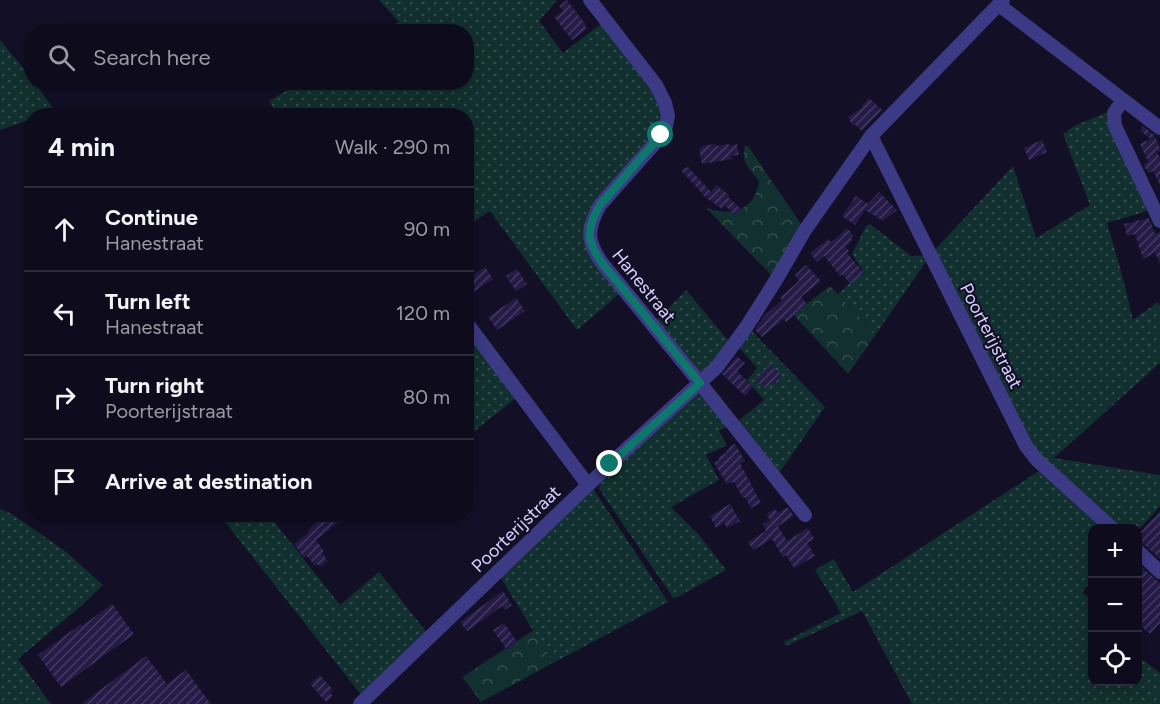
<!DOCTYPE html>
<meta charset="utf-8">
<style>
:root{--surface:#0e0b1c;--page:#1c1929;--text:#f1f3f6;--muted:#9b9ba3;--line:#2e2b3b}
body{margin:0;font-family:Figtree,sans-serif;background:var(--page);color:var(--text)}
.controls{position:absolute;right:18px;bottom:18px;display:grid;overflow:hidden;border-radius:12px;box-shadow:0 3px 15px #0003}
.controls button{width:54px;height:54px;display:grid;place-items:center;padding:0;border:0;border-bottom:2px solid var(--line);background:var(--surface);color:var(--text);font:30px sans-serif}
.stop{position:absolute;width:18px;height:18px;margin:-14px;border:4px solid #0f766e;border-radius:50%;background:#fff}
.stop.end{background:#0f766e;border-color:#fff;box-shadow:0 2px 6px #0008}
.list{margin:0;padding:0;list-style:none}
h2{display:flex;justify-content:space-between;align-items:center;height:78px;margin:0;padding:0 24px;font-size:26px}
h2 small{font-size:20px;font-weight:400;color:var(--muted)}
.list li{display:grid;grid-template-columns:39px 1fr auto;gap:18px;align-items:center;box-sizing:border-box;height:84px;padding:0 24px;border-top:2px solid var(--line)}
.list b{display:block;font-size:22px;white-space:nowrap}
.list p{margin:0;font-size:20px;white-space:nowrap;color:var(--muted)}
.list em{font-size:20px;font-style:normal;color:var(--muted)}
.icon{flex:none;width:33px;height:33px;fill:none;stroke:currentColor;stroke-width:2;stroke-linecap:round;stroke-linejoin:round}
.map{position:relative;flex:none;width:1160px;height:704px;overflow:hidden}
.search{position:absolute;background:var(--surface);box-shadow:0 3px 15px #0003;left:24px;top:24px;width:450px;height:66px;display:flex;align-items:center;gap:15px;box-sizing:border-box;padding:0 21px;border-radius:24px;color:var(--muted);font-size:22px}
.panel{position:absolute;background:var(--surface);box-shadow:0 3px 15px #0003;left:24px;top:108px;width:450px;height:414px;border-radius:24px}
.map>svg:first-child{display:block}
.grass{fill:url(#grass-dots)}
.forest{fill:url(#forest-crowns)}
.building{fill:url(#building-hatch)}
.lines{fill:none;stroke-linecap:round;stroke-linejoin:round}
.minor{stroke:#3d3a85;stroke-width:14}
.route{stroke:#0f766e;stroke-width:8}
.labels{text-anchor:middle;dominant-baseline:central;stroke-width:4.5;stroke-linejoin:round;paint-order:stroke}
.street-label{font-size:18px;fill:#d9d4ff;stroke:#130f26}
</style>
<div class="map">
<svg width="1160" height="704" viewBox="0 0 1160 704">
<defs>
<pattern id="grass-dots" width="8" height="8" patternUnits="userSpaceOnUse" patternTransform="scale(1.5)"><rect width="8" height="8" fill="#12302f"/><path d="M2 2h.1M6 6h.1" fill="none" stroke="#344d4e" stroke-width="1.8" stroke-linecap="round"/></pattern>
<pattern id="forest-crowns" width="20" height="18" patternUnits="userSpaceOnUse" patternTransform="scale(1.5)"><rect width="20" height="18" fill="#12302f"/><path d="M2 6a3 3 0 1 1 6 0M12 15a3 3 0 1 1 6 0" fill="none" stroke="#344d4e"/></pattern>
<pattern id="building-hatch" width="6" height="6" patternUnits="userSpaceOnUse" patternTransform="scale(1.5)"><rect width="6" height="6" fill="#241b47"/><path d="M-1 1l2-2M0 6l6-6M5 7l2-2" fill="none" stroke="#433b63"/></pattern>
</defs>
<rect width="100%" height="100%" fill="#130f26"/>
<path class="grass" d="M379,0h178l-18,21 24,32 43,-33 50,65 12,31 -79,113 35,61 -47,40 -87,-119 -23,15 -1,-110 -188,-1 -9,-14 30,-18 167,-1v-50l-82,-1 15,-9z
M0,40l31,37 1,5 3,1 20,28 -13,4 -10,1 -1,3 -31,11z
M1118,108l-4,5 40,96 -47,14 14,48 12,49 25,-18 2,3v58l-106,95 106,17v31l-22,25v-3h-46v53l-10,11 9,8 1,-1v83h46v-26l22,17v31h-248l-50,-93 -76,35 -2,-4 57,-29 -26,-43 19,-11 19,33 192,-125 -115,-211 -54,78 -38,-40 25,-23 -11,-17 14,-28 4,-2 41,32 19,-1 83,-89 23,72 54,-33 -27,-71 13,-9z
M686,290l47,56 -33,37 -48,-58z
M467,322l54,72 -54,43z
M747,326l78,81 -48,69 -40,-54 27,-22 -17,-20 10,-12 -22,-25z
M698,392l32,33 -11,6 8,14 -21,10 13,25 -48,27 29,29 26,34 -52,29 -75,-110 1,-7z
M592,487l76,115 -115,61 -54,-88z
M0,509l12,5 53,37 38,34 -23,22 -62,52 33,45h-51z
M236,515h33l71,90 39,-33 49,62 -66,62 -137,-174z"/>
<path class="forest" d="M745,146h3l57,84 -29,50 -70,-72c25,8 48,4 53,-26 -8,-14 -19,-17 -14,-36z
M830,286l46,48 -28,40 -55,-60z
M534,630l19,33 -72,39 -19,-25z"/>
<path class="building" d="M567,0l19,25 -1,1 2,3 -15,11 -18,-23 9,-6 -4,-5z
M869,98l13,12 -20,21 -8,-7 -2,1 -4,-8 15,-10 -1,-2z
M1143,126l12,10 -3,3 3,-2 5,11v3l-3,1 3,6v27l-7,-14 -5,2 -5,-9 5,-2 -8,-18 11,-5 -11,-8z
M1042,140l5,12 -18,8 -5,-12z
M716,144v2l13,-2v2l8,-2 2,11 -8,1 1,3 -30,5 -3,-15 3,-1 -1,-2z
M688,167l23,25 5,-7 13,10 -1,2 13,12 -6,6 -12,-11 1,3 -2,2 -17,-12 -24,-27z
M879,192l18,18 -14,11 -18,-11 -10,15 -13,-9 14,-20 12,8z
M1149,218l6,16 5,-2v31l-5,-10 -12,6 -8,-25 -8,2 -3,-12z
M847,228l6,7 -2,3 2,2 -8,7 4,4 -2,2 17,20 -14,11 -8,-10 -2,2 -16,-20 -7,6 -7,-9 18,-14 3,3z
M806,265l15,16 -20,16 6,7 -21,18 -2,-3 -22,18 -7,-7 9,-14 18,-16 -2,-2 4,-4 15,-13 -4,-6z
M485,267l8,12 -21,14 -2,-2 -4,2v-23l5,7z
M517,269l10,15 -11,7 -10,-15z
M516,298l9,13 -28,19 -9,-13z
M737,356l8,7 -8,8 16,16 -8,9 -23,-22z
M770,364l12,11 -9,10 -2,-2 -6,5 -10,-8z
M735,444l10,17 -5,2 21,40 -10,5 -6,-11 -2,1 -9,-16 -7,2 -13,-21 5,-3 -1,-2 9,-6 -1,-1 3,-2 -1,-1z
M730,504l10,17 -13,7 -3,-5 -8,5 -6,-12z
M787,507l7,9 -16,10 9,15 21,-13 6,11 -7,4 8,13 -21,12 -8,-13 -3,2 -11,-18 -19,11 -5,-8 18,-11 -3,-7 7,-4 -4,-6 9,-5 3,4z
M1160,511v48l-23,-21v-2z
M326,514h7l6,8 -23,18 8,11 -2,2 6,8 -8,6 -3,-3 -2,2 -8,-10 -3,2 -10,-14 15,-12 -1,-2z
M1137,563l23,20v40l-10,11 -13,-11z
M503,591l9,14 -7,5 -3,-4 -35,25 -7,-9z
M112,604l22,30 -73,53 -23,-32 43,-31 1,2z
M504,623l14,20 -11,7 -14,-20z
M146,656l21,28 19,-14 25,34h-130z
M320,675l13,15 -3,3 3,3 -7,6 -16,-18z"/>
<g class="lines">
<path class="minor" d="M590,0l66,85 9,18 3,13 -2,10 -11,17 -55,62c-13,24 -14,35 2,58l98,120 105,132
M999,5l161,123
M1123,100l-9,13 1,13 45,95
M871,136l155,310 11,14 75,68
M466,322l122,163
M1138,551l22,21
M360,704l250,-240 107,-97 30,-41 29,-46 29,-50 66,-94 132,-136"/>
</g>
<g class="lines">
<path class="route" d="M610,464l90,-81 -98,-120c-16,-23 -16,-34 -2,-58l61,-70"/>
</g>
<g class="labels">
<g class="street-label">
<text transform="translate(644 286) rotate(51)">Hanestraat</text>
<text transform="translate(991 336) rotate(63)">Poorterijstraat</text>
<text transform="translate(516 529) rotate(-44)">Poorterijstraat</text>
</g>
</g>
</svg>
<div class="controls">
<button>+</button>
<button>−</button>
<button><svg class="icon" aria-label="locate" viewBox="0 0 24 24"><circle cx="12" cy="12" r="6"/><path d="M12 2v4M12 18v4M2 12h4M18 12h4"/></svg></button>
</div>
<div class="stop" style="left:661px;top:135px"></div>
<div class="stop end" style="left:610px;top:464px"></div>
<div class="search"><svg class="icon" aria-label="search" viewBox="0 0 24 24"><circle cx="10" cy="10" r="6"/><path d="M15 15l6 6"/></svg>Search here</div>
<section class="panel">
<h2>4 min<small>Walk · 290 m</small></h2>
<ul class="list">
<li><svg class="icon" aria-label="ahead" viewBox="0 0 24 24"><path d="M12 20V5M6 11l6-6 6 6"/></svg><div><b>Continue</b><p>Hanestraat</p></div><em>90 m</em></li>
<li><svg class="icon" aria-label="left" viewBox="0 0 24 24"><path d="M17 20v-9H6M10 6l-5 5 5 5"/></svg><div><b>Turn left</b><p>Hanestraat</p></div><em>120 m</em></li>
<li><svg class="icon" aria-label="right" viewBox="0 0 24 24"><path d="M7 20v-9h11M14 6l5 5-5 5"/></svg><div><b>Turn right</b><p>Poorterijstraat</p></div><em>80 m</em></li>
<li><svg class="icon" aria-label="arrive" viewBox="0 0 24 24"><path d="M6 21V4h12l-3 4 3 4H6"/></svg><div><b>Arrive at destination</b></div></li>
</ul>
</section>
</div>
